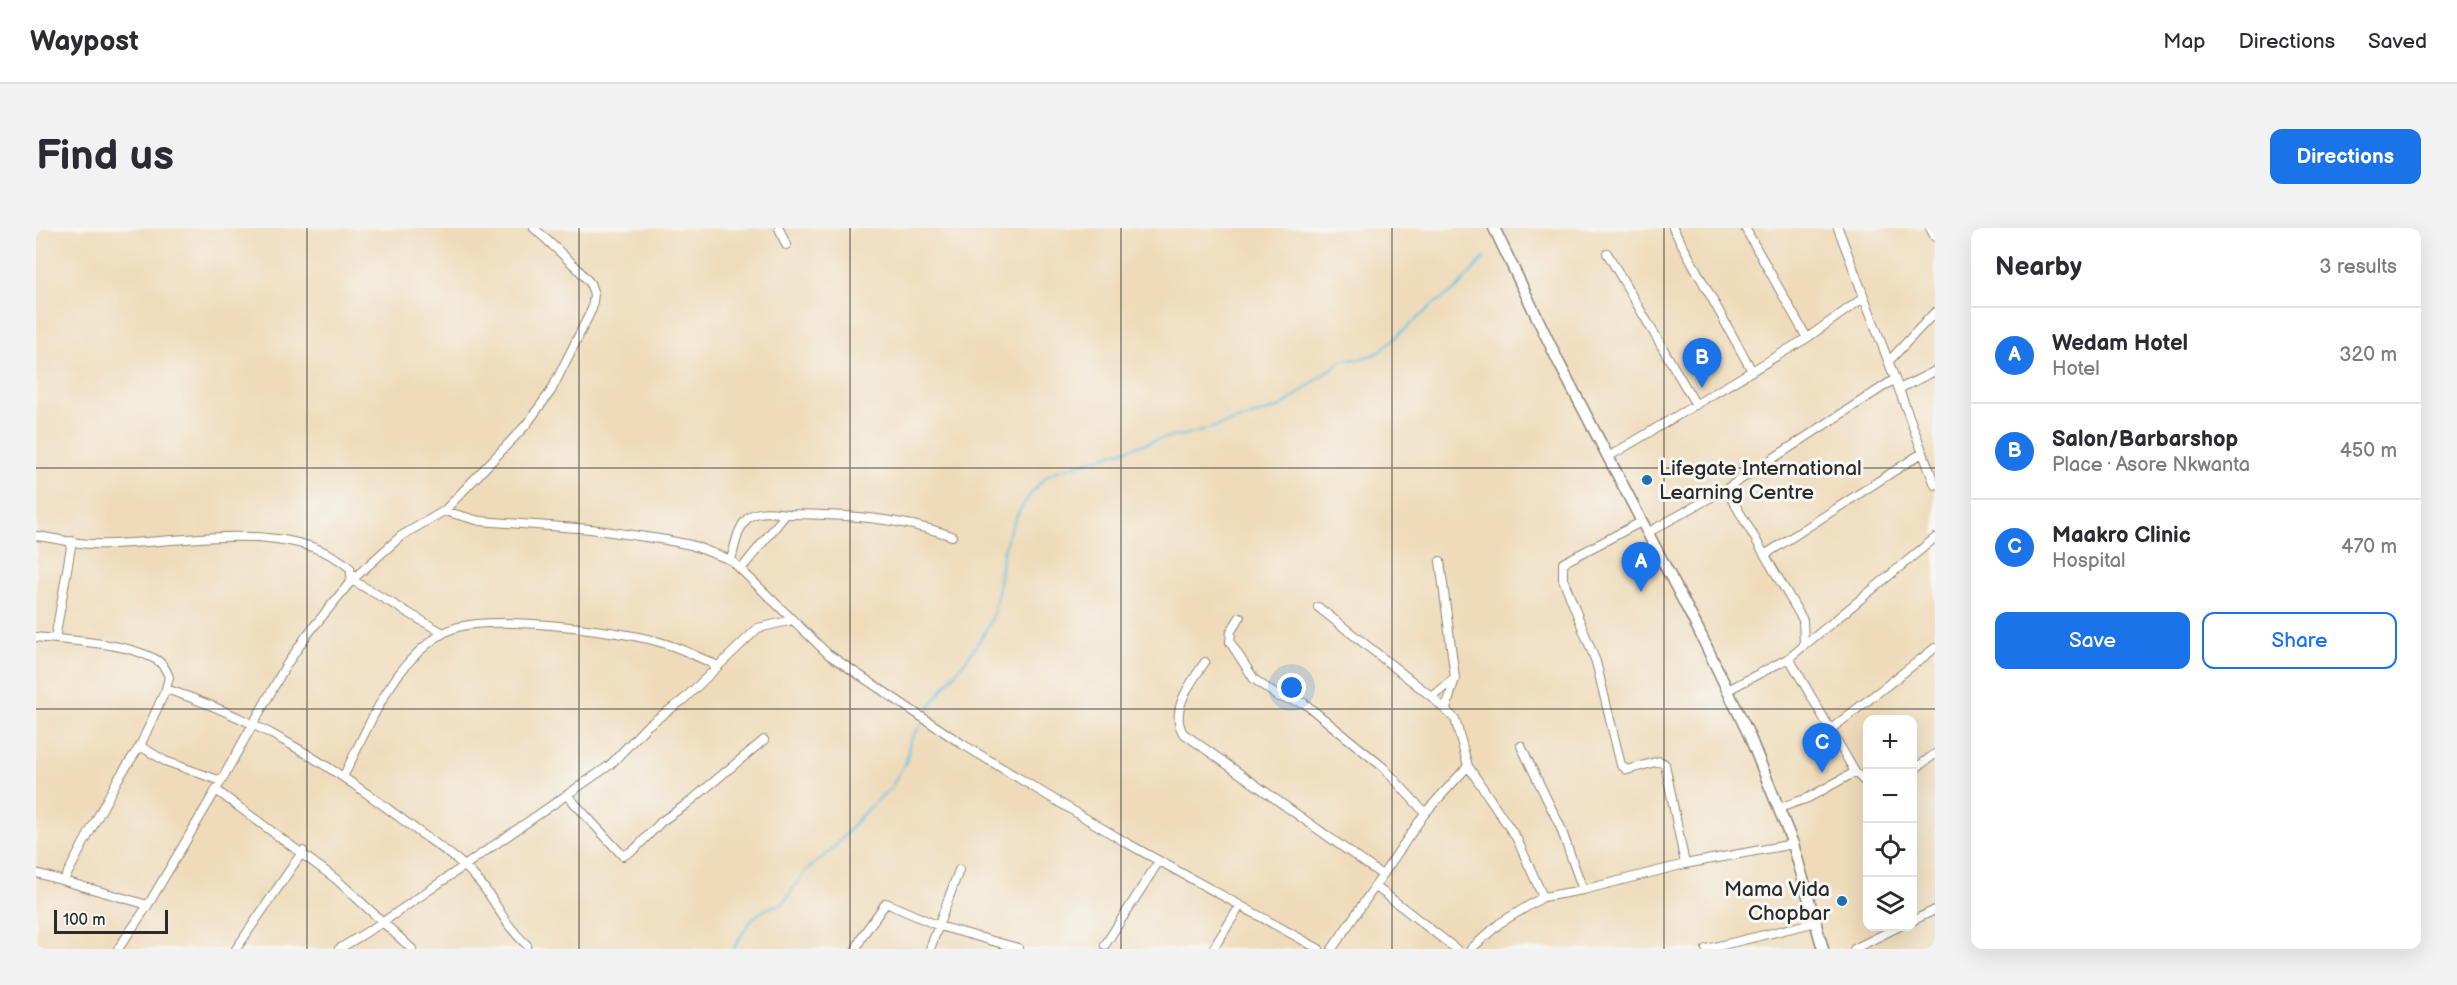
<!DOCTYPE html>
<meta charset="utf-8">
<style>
:root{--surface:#fff;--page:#f2f2f3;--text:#2b2b33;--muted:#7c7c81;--line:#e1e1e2;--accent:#1a73e8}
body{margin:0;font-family:"Balsamiq Sans",sans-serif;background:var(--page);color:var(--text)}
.controls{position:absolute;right:18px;bottom:18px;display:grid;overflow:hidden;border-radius:12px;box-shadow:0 6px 24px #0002}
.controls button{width:54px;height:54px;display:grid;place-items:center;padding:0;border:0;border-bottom:2px solid var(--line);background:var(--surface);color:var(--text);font:30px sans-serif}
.scale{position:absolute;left:18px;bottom:15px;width:114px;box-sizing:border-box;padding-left:6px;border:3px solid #2b2b2b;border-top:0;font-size:16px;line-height:21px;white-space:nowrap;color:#2b2b2b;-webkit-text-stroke:4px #f6f6f2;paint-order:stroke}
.you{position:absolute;left:1256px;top:460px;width:21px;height:21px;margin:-15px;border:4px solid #fff;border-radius:50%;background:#1a73e8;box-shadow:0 0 0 9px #1a73e833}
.badge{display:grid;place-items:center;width:39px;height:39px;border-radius:50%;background:var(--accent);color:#fff;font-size:20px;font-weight:700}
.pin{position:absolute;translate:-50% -50px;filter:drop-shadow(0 2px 3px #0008)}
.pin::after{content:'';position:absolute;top:32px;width:21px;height:18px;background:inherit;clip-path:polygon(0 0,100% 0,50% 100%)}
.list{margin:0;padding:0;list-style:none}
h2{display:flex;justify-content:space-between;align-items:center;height:78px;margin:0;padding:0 24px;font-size:26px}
h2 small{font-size:20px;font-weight:400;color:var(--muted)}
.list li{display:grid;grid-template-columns:39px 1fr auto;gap:18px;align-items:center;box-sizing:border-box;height:96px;padding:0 24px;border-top:2px solid var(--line)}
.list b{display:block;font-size:22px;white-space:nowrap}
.list p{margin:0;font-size:20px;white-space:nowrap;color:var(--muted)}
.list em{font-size:20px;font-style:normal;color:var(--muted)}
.actions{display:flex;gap:12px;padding:18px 24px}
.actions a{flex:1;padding:14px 0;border:2px solid var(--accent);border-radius:12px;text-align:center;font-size:21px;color:var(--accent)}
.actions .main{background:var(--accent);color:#fff}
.icon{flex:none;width:33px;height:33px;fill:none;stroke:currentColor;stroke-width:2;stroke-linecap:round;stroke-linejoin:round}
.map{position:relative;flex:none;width:1899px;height:721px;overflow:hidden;border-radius:12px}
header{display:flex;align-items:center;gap:36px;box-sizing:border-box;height:84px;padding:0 30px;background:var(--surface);border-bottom:2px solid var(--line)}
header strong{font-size:28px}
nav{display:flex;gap:33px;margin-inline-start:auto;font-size:21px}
.intro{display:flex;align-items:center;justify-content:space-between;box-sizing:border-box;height:144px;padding:0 36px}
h1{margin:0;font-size:42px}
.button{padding:15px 27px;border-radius:12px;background:var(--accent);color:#fff;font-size:21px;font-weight:700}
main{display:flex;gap:36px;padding:0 36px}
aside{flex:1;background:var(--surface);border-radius:12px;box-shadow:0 6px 24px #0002}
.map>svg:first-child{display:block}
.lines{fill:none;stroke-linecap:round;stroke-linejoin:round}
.stream{stroke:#66c4e4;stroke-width:2}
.minor-casing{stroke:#8d8372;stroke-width:10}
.tertiary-casing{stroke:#8d8372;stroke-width:13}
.minor{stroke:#fff;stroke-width:8}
.tertiary{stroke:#fff;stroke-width:10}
.grid{fill:none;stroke:#2b2b2b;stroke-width:1.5;stroke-opacity:0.55}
.poi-dot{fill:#1f6fb2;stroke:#f6f6f2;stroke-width:2}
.labels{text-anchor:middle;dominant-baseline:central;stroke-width:6;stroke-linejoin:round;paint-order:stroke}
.poi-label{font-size:21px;fill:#2b2b2b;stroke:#f6f6f2;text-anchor:start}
</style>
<header>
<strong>Waypost</strong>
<nav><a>Map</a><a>Directions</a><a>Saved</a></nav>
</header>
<div class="intro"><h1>Find us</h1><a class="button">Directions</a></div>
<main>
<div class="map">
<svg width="1899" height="721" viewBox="0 0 1899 721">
<rect width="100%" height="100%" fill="#f6f6f2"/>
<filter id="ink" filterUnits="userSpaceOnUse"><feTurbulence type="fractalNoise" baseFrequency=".0167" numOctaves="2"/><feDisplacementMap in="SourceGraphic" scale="12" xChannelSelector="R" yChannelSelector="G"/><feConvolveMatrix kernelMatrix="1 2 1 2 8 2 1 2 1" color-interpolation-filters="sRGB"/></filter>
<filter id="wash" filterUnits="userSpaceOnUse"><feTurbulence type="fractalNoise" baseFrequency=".008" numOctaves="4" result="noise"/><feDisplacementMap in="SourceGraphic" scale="24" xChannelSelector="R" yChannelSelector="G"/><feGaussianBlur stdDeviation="1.35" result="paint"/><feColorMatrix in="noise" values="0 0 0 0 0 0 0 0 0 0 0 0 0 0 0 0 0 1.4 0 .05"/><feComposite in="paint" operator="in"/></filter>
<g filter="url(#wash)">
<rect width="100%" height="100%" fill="#efdbba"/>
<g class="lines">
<path class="stream" d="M891,484c18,-31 48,-57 63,-90 9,-21 9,-45 13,-68 7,-31 23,-60 48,-81l109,-34 35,-6 86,-26 62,-47 16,-1 19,-6 57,-50 20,-13 30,-33
M697,721c15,-24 20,-40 50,-45l22,-33 27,-21 34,-40 24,-21 16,-27 4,-21 11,-17"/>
</g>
</g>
<g filter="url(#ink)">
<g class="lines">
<g class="minor-casing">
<path id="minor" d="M743,0l7,17
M1637,0l79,143
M1709,0l62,110
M1802,0l97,257
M1894,0l5,9
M1571,25l89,152
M1853,133l46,-49
M1863,161l36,-18
M1572,229l199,-119 56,-40
M1690,261l77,131 1,24
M408,283l36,10 111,8 75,11 25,5 40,15 97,94 134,90 163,98 194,107
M1605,294l-78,41v16l33,83 25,103 6,5 32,-9 6,3 20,100
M1611,305l79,-44 169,-110
M0,308c18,2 36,7 54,8 77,3 197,-30 260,24l2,12 91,53
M1730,326l156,-101
M695,332c4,-14 7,-37 21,-45 12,-5 24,-2 37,-1 56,1 109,3 163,22
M1404,333l15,117 -9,31
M706,340l44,-54
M1282,379l114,90 23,22 13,47 49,73 26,58
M1204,389l-9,14 -1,11 24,37 25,18 25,6 79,64 42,46
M0,409c35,4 88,5 119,22 8,4 11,11 14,18l-3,12 -26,57 -22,33 -54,101
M19,411l17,-98
M1753,430l66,114 13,13
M1169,434c-13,19 -36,48 -22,71l199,142
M130,461c95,31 166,77 245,137 21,16 47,31 64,51 22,23 26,45 52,68
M1690,463l63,-33 146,-120
M1396,469l23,-19
M1795,501l104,-81
M104,518l25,15 56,20
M1485,518l39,80 23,64
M1876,543l23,-17
M308,547c24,-46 43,-100 86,-133 8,-6 17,-12 28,-15 42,-11 166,3 208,17 17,5 34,14 50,21
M180,562l120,89 76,70
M531,567l56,61 12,-7 27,-28 25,-17 77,-64
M1743,580l29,-10 47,-26
M0,645l112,32
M1339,658l81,63
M1876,693l23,-11
M1069,717l54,-84
M82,721l30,-44 68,-115 69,-123 22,-32 45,-55 49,-44 43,-25 82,-86 25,-34 41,-82 2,-15 -4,-11 -13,-15 -43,-40
M200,721l67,-98
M303,721l44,-27 227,-157 37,-39 36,-26 75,-72 35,-8
M820,721l7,-14 23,-32 53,23 79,22
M894,721l29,-79
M1177,721l27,-43
M1296,721l93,-136 43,-47
M1435,721l29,-26 43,-26 40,-7 102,-26 108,-20
M1670,721l111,-27
M1818,721l46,-23"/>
</g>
<g class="tertiary-casing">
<path id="tertiary" d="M1458,0l65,135 139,266 51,106 44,109 30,105"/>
</g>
<use href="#minor" class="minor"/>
<use href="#tertiary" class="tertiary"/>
</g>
</g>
<path class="grid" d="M271,0v721M543,0v721M814,0v721M1085,0v721M1356,0v721M1628,0v721M0,240h1899M0,481h1899"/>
<g class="poi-dot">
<circle cx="1611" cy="252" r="6"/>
<circle cx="1806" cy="673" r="6"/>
</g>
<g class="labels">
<g class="poi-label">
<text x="1623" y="240">Lifegate International<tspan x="1623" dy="24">Learning Centre</tspan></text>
<text x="1794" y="661" text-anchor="end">Mama Vida<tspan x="1794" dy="24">Chopbar</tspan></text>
</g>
</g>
</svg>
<div class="controls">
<button>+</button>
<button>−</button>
<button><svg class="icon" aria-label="locate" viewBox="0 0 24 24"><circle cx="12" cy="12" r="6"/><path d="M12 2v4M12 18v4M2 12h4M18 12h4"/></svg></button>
<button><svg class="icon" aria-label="layers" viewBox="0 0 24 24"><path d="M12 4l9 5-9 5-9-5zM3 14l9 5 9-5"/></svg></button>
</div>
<div class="scale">100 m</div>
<div class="you"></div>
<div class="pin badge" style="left:1605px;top:364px">A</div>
<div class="pin badge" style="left:1666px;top:160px">B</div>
<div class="pin badge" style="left:1786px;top:545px">C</div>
</div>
<aside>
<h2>Nearby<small>3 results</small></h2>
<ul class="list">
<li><span class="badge">A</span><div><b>Wedam Hotel</b><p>Hotel</p></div><em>320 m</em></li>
<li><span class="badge">B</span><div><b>Salon/Barbarshop</b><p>Place · Asore Nkwanta</p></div><em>450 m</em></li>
<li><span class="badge">C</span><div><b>Maakro Clinic</b><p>Hospital</p></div><em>470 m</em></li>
</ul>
<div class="actions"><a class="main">Save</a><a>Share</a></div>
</aside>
</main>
